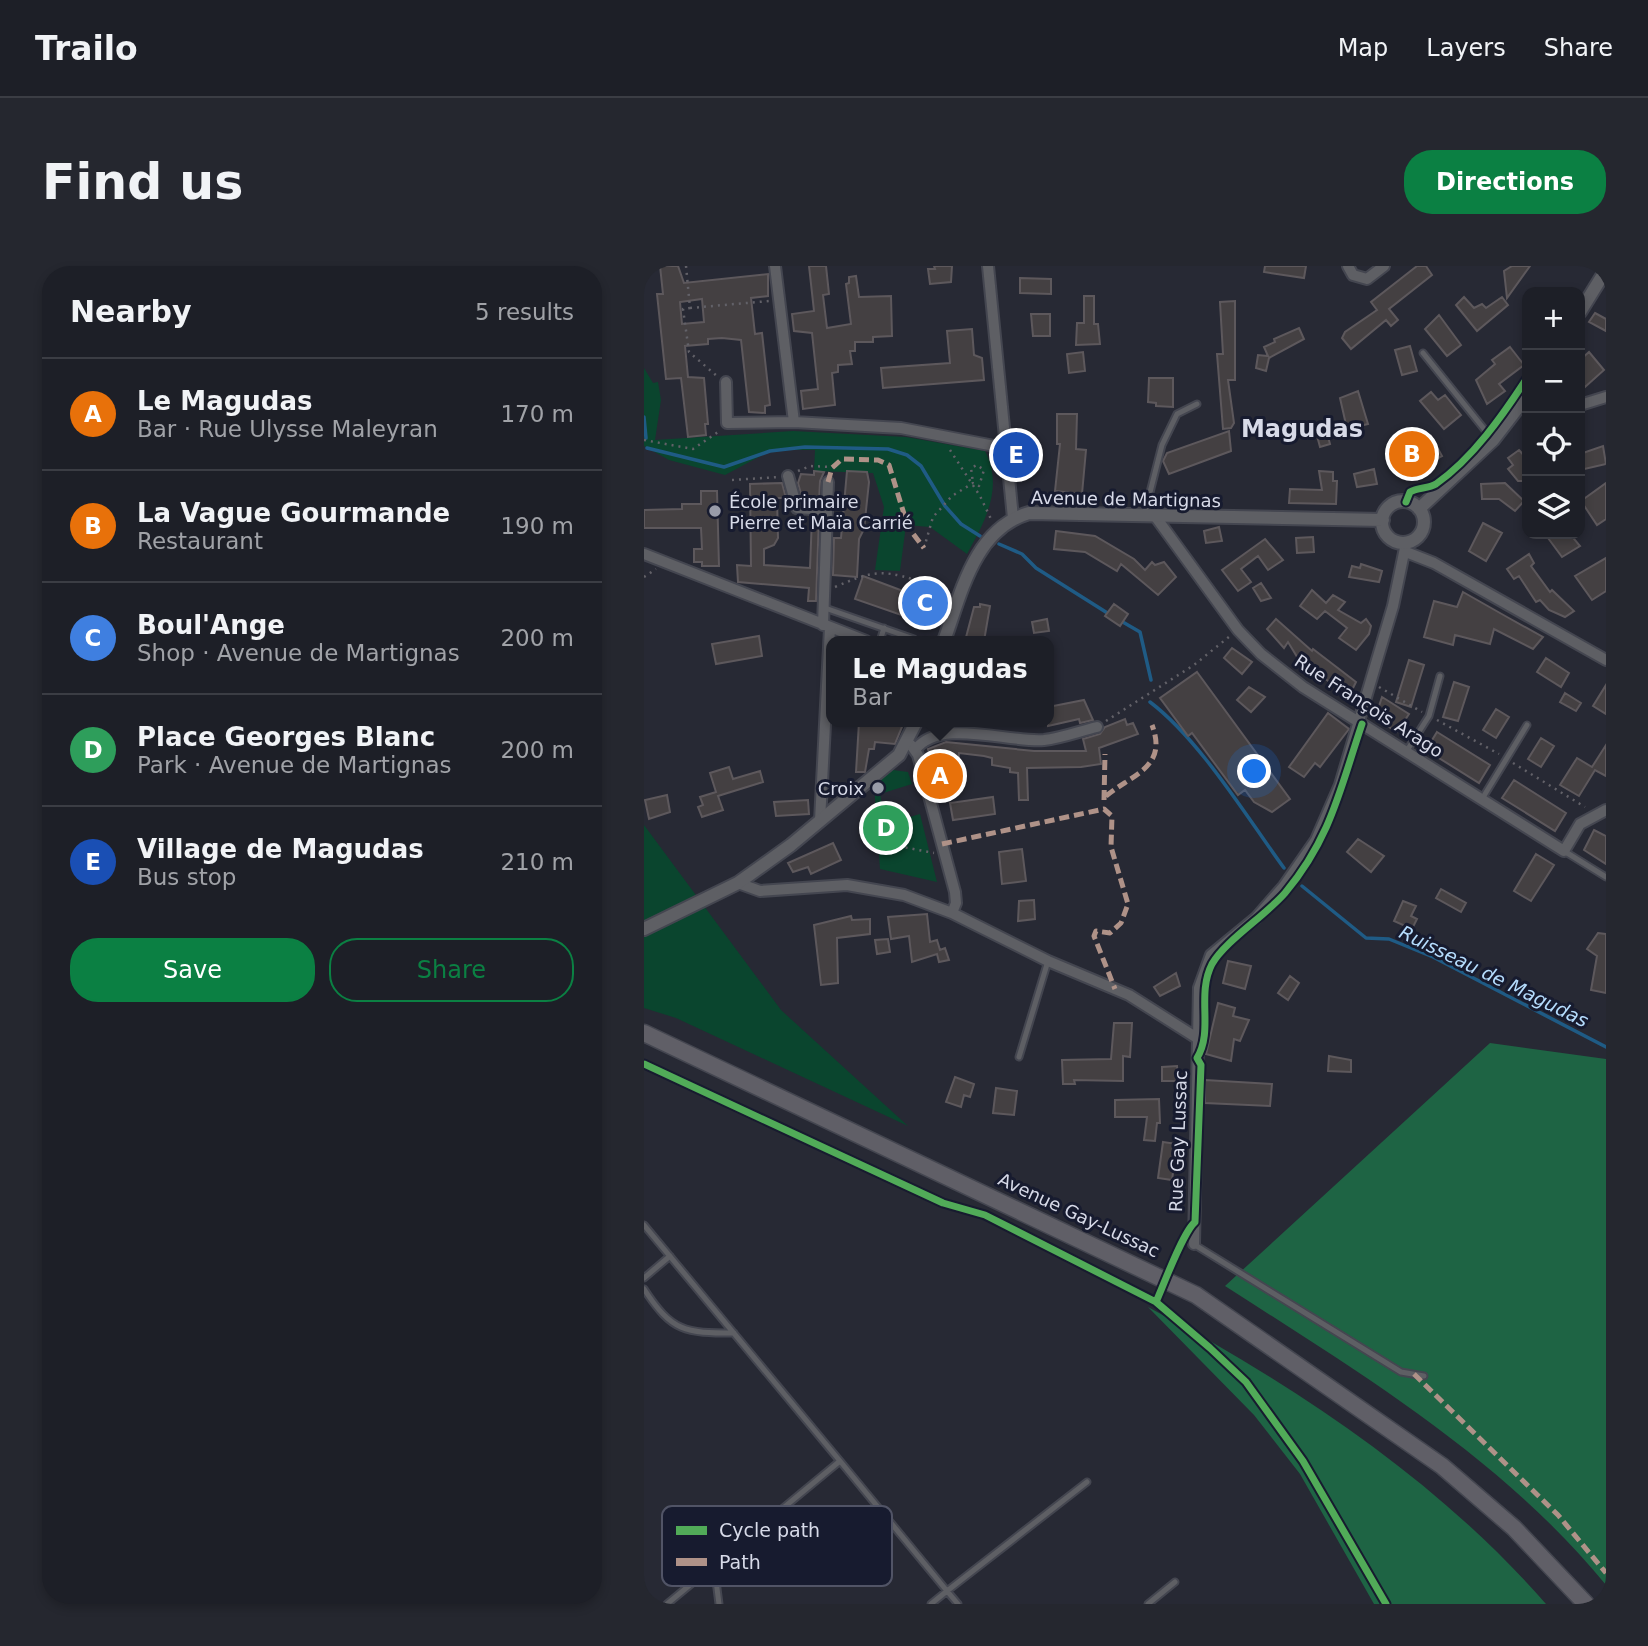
<!DOCTYPE html>
<meta charset="utf-8">
<style>
:root{--surface:#1d1f27;--page:#25272f;--text:#f1f3f6;--muted:#a0a2a7;--line:#3b3d44;--accent:#0b8043}
body{margin:0;font-family:"DejaVu Sans",sans-serif;background:var(--page);color:var(--text)}
.controls{position:absolute;right:21px;top:21px;display:grid;overflow:hidden;border-radius:14px;box-shadow:0 4px 10px #0003}
.controls button{width:63px;height:63px;display:grid;place-items:center;padding:0;border:0;border-bottom:2px solid var(--line);background:var(--surface);color:var(--text);font:35px sans-serif}
.you{position:absolute;left:611px;top:506px;width:24px;height:24px;margin:-18px;border:5px solid #fff;border-radius:50%;background:#1a73e8;box-shadow:0 0 0 10px #1a73e833}
.badge{display:grid;place-items:center;width:46px;height:46px;border-radius:50%;background:var(--accent);color:#fff;font-size:23px;font-weight:700}
.pin{position:absolute;translate:-50% -50%;border:4px solid #fff;box-shadow:0 2px 7px #0006}
.popup{position:absolute;left:182px;top:370px;width:228px;height:91px;box-sizing:border-box;display:grid;place-content:center;border-radius:14px;background:var(--surface);filter:drop-shadow(0 2px 5px #0005);font-size:23px;white-space:nowrap;color:var(--muted)}
.popup b{font-size:26px;color:var(--text)}
.popup::after{content:'';position:absolute;left:50%;top:100%;margin-left:-14px;border:14px solid transparent;border-top-color:var(--surface)}
.list{margin:0;padding:0;list-style:none}
h2{display:flex;justify-content:space-between;align-items:center;height:91px;margin:0;padding:0 28px;font-size:30px}
h2 small{font-size:23px;font-weight:400;color:var(--muted)}
.list li{display:grid;grid-template-columns:46px 1fr auto;gap:21px;align-items:center;box-sizing:border-box;height:112px;padding:0 28px;border-top:2px solid var(--line)}
.list b{display:block;font-size:26px;white-space:nowrap}
.list p{margin:0;font-size:23px;white-space:nowrap;color:var(--muted)}
.list em{font-size:23px;font-style:normal;color:var(--muted)}
.actions{display:flex;gap:14px;padding:21px 28px}
.actions a{flex:1;padding:16px 0;border:2px solid var(--accent);border-radius:28px;text-align:center;font-size:24px;color:var(--accent)}
.actions .main{background:var(--accent);color:#fff}
.icon{flex:none;width:38px;height:38px;fill:none;stroke:currentColor;stroke-width:2;stroke-linecap:round;stroke-linejoin:round}
.map{position:relative;flex:none;width:962px;height:1338px;overflow:hidden;border-radius:28px}
header{display:flex;align-items:center;gap:42px;box-sizing:border-box;height:98px;padding:0 35px;background:var(--surface);border-bottom:2px solid var(--line)}
header strong{font-size:33px}
nav{display:flex;gap:38px;margin-inline-start:auto;font-size:24px}
.intro{display:flex;align-items:center;justify-content:space-between;box-sizing:border-box;height:168px;padding:0 42px}
h1{margin:0;font-size:49px}
.button{padding:18px 32px;border-radius:28px;background:var(--accent);color:#fff;font-size:24px;font-weight:700}
main{display:flex;gap:42px;padding:0 42px}
aside{flex:1;background:var(--surface);border-radius:28px;box-shadow:0 4px 10px #0003}
.map>svg:first-child{display:block}
.green{fill:#0a452e}
.forest{fill:#1e6444}
.lines{fill:none;stroke-linecap:round;stroke-linejoin:round}
.stream{stroke:#1f5b85;stroke-width:3.5}
.building{fill:#444042;stroke:#5d585c;stroke-width:2;fill-rule:evenodd}
.service-casing{stroke:#444650;stroke-width:9}
.minor-casing{stroke:#444650;stroke-width:14}
.tertiary-casing{stroke:#444650;stroke-width:16}
.primary-casing{stroke:#444650;stroke-width:19}
.path{stroke:#626168;stroke-width:2.5;stroke-dasharray:2 5;stroke-linecap:butt}
.service{stroke:#5e5f64;stroke-width:5}
.minor{stroke:#5e5f64;stroke-width:10}
.tertiary{stroke:#5e5f64;stroke-width:12}
.primary{stroke:#605f67;stroke-width:16}
.quiet{stroke:#af9288;stroke-width:5;stroke-dasharray:10 5;stroke-linecap:butt}
.cycleway-casing{stroke:#171b2f;stroke-width:11}
.cycleway{stroke:#51ab58;stroke-width:7}
.poi-dot{fill:#999ca9;stroke:#171b2f;stroke-width:2.5}
.labels{text-anchor:middle;dominant-baseline:central;stroke-width:6;stroke-linejoin:round;paint-order:stroke}
.street-label{font-size:18px;fill:#d7dae8;stroke:#171b2f}
.poi-label{font-size:18px;fill:#d7dae8;stroke:#171b2f;text-anchor:start}
.water-label{font-size:19px;font-style:italic;fill:#b5dcfd;stroke:#171b2f}
.district-label{font-size:24px;font-weight:bold;fill:#d7dae8;stroke:#171b2f}
.key{fill:#171b2f;stroke:#515466;stroke-width:2}
.key-label{font-size:19px;fill:#d7dae8}
</style>
<header>
<strong>Trailo</strong>
<nav><a>Map</a><a>Layers</a><a>Share</a></nav>
</header>
<div class="intro"><h1>Find us</h1><a class="button">Directions</a></div>
<main>
<aside>
<h2>Nearby<small>5 results</small></h2>
<ul class="list">
<li><span class="badge" style="background:#e8710a">A</span><div><b>Le Magudas</b><p>Bar · Rue Ulysse Maleyran</p></div><em>170 m</em></li>
<li><span class="badge" style="background:#e8710a">B</span><div><b>La Vague Gourmande</b><p>Restaurant</p></div><em>190 m</em></li>
<li><span class="badge" style="background:#3f7fe0">C</span><div><b>Boul'Ange</b><p>Shop · Avenue de Martignas</p></div><em>200 m</em></li>
<li><span class="badge" style="background:#2e9e5b">D</span><div><b>Place Georges Blanc</b><p>Park · Avenue de Martignas</p></div><em>200 m</em></li>
<li><span class="badge" style="background:#1a4fb4">E</span><div><b>Village de Magudas</b><p>Bus stop</p></div><em>210 m</em></li>
</ul>
<div class="actions"><a class="main">Save</a><a>Share</a></div>
</aside>
<div class="map">
<svg width="962" height="1338" viewBox="0 0 962 1338">
<rect width="100%" height="100%" fill="#272934"/>
<path class="green" d="M0,102l9,15 5,-1 3,18 -6,40 138,-9 113,6 79,14c19,37 0,70 -18,103l-37,-27 -24,-2 -6,46 -25,-1 9,-63 -11,-34 -59,-2 1,-21h-43l-47,25 -56,-15 -25,-14z
M249,504l15,2 4,12 -32,10 6,30 34,-10 17,68 -57,-13 -6,-84z
M0,559l137,185 127,116 -232,-108 -32,-10z"/>
<path class="forest" d="M846,777l116,16v526c-103,-126 -246,-212 -381,-299z
M504,1041c145,77 289,172 398,297h-172l-74,-130 -46,-59z"/>
<g class="lines">
<path class="stream" d="M0,151l2,21
M3,182l77,19 46,-16 35,-4 83,2 19,6 14,11 24,40 16,18 19,12
M355,278l23,10 14,14 73,46
M477,355l19,11 11,48
M506,436c50,38 96,114 134,166
M658,620l64,52 23,1 44,18 173,90"/>
</g>
<path class="building" d="M16,0h18l6,17 84,-9v22l-17,2 4,36 7,-1 8,72 -5,1v7l-16,-1 -8,-72 -19,-2 -14,1v5l-23,2 3,31 16,1 4,46h-3l1,11 -18,2 -7,-59 -15,1 -9,-85h6zM58,33l2,23 -22,2 -2,-22z
M165,0h17l3,28 -6,1 4,33 24,-4 -5,-40 3,-1v-6l7,-1 3,21 32,-1 1,40 -19,1v5h-18v9h-5l2,13 -14,1v7l-6,1 3,32 -32,4 -2,-18 17,-2 -6,-56 -18,-2 -2,-17 22,-3z
M290,0h18l-1,16 -21,2 -2,-15h7z
M621,0h41l-2,12 -40,-6z
M773,0h9l6,9 -43,34 9,11 -7,6 -5,-6 -35,29 -9,-11 3,-6 32,-22 -6,-8z
M868,0h18l-23,32 -3,-27z
M376,12l31,1v15l-31,-1z
M440,30h10v28h4l2,20 -24,1 1,-22h7z
M820,31l10,11 8,-4 4,4 16,-11 6,8 -31,26 -21,-26z
M591,35v79h-7l6,43 -3,5 -8,1 -6,-75h6l-3,-52z
M951,47l11,6v12l-17,-9z
M387,48h19v22h-17z
M795,49l22,30 -14,11 -22,-27z
M655,62l5,11 -35,19 -3,13 -10,-3 2,-13 10,1 -4,-9 11,-5 -1,-3z
M328,63l2,26 8,3 2,22 -101,8 -2,-20 69,-5 -3,-32z
M766,80l7,25 -15,4 -7,-25z
M866,81l14,18 -25,19 6,7 -18,13 -11,-24 19,-16 -3,-4z
M439,86l2,19 -16,2 -2,-19z
M945,86l15,18 -19,17 -5,-7v-20z
M505,112h24v29l-17,-1v-3l-8,-1z
M714,125l10,33 -21,5 -7,-31z
M787,126l7,8 7,-5 16,20 -17,14 -24,-28z
M413,148h20l-1,35 10,1 -4,44 -27,-3 5,-47h-3z
M682,163l4,15 -10,3 -4,-15z
M585,165l2,20 -62,23 -6,-13 4,-8z
M764,168l3,4 5,-2 4,7 11,-7 11,20 -13,7 -3,-4 -17,9 -12,-23 5,-3 -2,-3z
M959,180l3,18 -26,6v-16z
M875,184l8,9v22h-9l-10,-12 5,-4 -5,-7z
M730,203l3,15 -20,3 -3,-13z
M170,205l10,1 -4,9 -1,21 -16,-1 -5,-18 3,-9 13,1z
M203,205l20,1 2,10 -5,47 -5,10 -2,38 -24,-2 1,-37h7z
M675,205l14,1v9h4l-1,23 -47,-1 1,-14 32,1z
M138,217l4,15h-9l1,40 -4,7 -10,4v16l46,3 2,-51h7l-3,84h-8l1,-13 -71,-6 -1,-17 14,1 -1,-82z
M861,217l19,18 -9,10 -16,-12h-17l-1,-15z
M962,217v36l-9,6 -16,-24z
M57,225h16l2,75h-17v-4h-8v-13h8l-1,-21h-57v-18l38,-1v-5h19z
M839,257l19,10 -16,28 -17,-10z
M575,261l3,14 -16,2 -2,-12z
M412,265l39,5 39,23 11,11 7,-8 3,3 9,-3 12,15 -18,18 -37,-31 -4,7 -32,-19 -31,-3z
M909,268h17l10,12 -18,11 -14,-19z
M669,271l1,15 -17,1 -1,-15z
M621,273l18,21 -15,10 -10,-14 -17,13 10,13 -13,9 -16,-21z
M885,288l5,9 -3,3 19,26 2,-2 22,21 -9,6 -16,-7 -9,-10 -4,2 -17,-26 -5,3 -7,-10z
M962,292v33l-14,9 -17,-24z
M717,298l21,7 -3,11 -30,-5 3,-11 8,2z
M219,310l40,15 2,-5h20l-1,5 14,5 -7,15 -19,2 -2,5 -55,-19z
M617,317l10,15 -10,3 -8,-13z
M668,324l14,13 7,-8 12,7 -7,8 23,13 5,-4 5,7 -2,8 -13,16 -17,-12 8,-10 -22,-17 -8,8 -17,-13z
M819,326l44,25 36,20 -10,12 -39,-20 -4,15 -35,-9 -2,10 -29,-8 10,-36 23,6z
M336,338l10,2 -6,35h-19l9,-34h6z
M470,338l14,10 -8,12 -15,-10z
M403,353l2,12 -15,2 -2,-11z
M632,353l36,32 1,-2 43,33 -7,14 -50,-36 -11,-18 -4,6 -17,-19z
M115,370l3,20 -46,8 -4,-20z
M588,382l20,14 -10,12 -18,-16z
M902,392l23,15 -8,14 -24,-15z
M765,394l15,5 -13,42 -15,-5z
M553,406l93,127 -18,13 -18,-10 -9,-12 -7,5 -46,-62 -4,3 -28,-38z
M810,416l15,5 -11,34 -15,-4z
M962,419v29l-13,-8z
M605,421l16,10 -14,15 -14,-12z
M921,427l16,10 -5,8 -16,-9z
M738,431l27,17 -12,18 -16,-10 -4,-10z
M440,434l9,20 -13,3 -1,-4 -31,7v-19z
M852,443l13,8 -13,21 -13,-8z
M684,447l21,16 -29,38 -5,-4 -11,14 -15,-10z
M481,453l2,6 6,-2 5,11 -39,14 2,16 -20,3 -54,1 1,32h-9l-1,-27 -8,-1v-4l-18,-3v-7l-8,-2 -25,-3 -1,14 -5,2 3,11 -3,6 -15,1 -10,-38 18,-7 88,9h52l-3,-12 17,-5 5,-7z
M215,456h45l-9,22 -20,-2 -1,7h-5l-4,23h-9z
M793,466l53,33 -11,18 -53,-33z
M897,472l13,8 -13,21 -13,-8z
M962,479v31l-11,-6 -16,26 -19,-11 17,-27 15,9z
M85,501l4,12 27,-8 3,11 -45,14 5,14 -21,7 -4,-10 5,-2 -3,-8 16,-5 -6,-19z
M870,514l52,33 -11,18 -53,-33z
M23,529l3,17 -21,7 -4,-19z
M349,531l2,17 -42,6 -3,-17z
M164,534l1,14 -33,2 -2,-14z
M950,564l12,6v28l-22,-14z
M714,573l26,17 -13,16 -24,-20z
M189,577l8,17 -30,14 -3,-7 -15,5 -5,-9z
M378,583l4,32 -24,3 -3,-32z
M892,588l18,11 -23,36 -17,-10z
M797,623l25,14 -5,9 -25,-14z
M390,634l1,19 -17,2 1,-20z
M759,635l13,5 -5,10 6,3 -5,10 -18,-8z
M283,648l3,28 7,-2 3,10 5,-2 4,12 -10,2 -2,-8 -25,8 -3,-26 -18,3 -3,-22z
M207,650l1,4 18,-1v15l-33,4 1,45 -17,2 -7,-60z
M954,667l8,1v59l-15,-3 6,-34 -10,-7z
M244,673l2,13 -13,2 -2,-14z
M584,695l23,5 -6,23 -22,-6z
M532,707l4,13 -20,10 -6,-9z
M646,710l9,7 -11,17 -10,-7z
M574,737l17,5 -2,8 16,4 -9,21 -6,-2 -3,22 -25,-7z
M470,757h18l-2,34 -7,-1v25l-49,-1 1,4h-12l-1,-24 49,-1z
M685,790l22,4v12l-23,-1z
M533,800l1,15h-16v-14z
M311,811l19,7 -4,13 -6,-2 -3,12 -15,-5z
M561,814l67,4 -2,22 -65,-3z
M352,822l21,3 -3,24 -21,-2z
M515,833l1,24h-3l-2,18 -11,-1 3,-23h-32v-17z
M519,876l14,2 -5,36 -14,-2z"/>
<g class="lines">
<g class="service-casing">
<path id="service" d="M779,87l70,87
M500,250l18,-71 15,-31 20,-10
M181,342l89,31
M236,375l4,-13
M762,486l23,-36 11,-40
M838,533l45,-74
M920,585l42,26
M375,791l29,-96
M0,959l196,236
M551,979l206,127 23,4
M0,1012l26,-22
M0,1023c28,43 41,44 90,44
M70,1299l5,39
M23,1338l173,-143 107,130 140,-109
M287,1338l16,-13 11,13
M504,1338l27,-22"/>
</g>
<g class="minor-casing">
<path id="minor" d="M131,0l19,156 107,6 104,20
M344,0l25,252
M704,0l5,9 14,4 17,-13
M82,116l1,41 67,-1
M936,139l26,-8
M144,210l9,32 30,2
M511,250l83,114 23,24 42,33 261,164 16,-27 26,-14
M762,286l28,11 172,97
M0,288l222,87
M179,359l5,-143
M267,479l7,10 37,137 1,11 -4,10
M271,484c25,-33 92,-7 129,-10 18,-2 36,-9 53,-13
M176,555l10,-193
M94,617l22,8 87,-6 57,10 48,18 96,48 81,34 68,43
M550,978l5,-256 12,-33 45,-37 28,-32 32,-46 24,-55 53,-179 13,-63"/>
</g>
<g class="tertiary-casing">
<path id="tertiary" d="M936,46l26,-42
M738 256a21 21 0 1 1 42 0a21 21 0 1 1-42 0Z
M775,243l74,-69 34,-44
M300,375c17,-47 30,-112 85,-128l354,7
M0,663l94,-46 53,-38 108,-90 17,-33"/>
</g>
<g class="primary-casing">
<path id="primary" d="M0,767l552,262 246,171 72,62 72,76"/>
</g>
<path class="path" d="M42,0l4,42 -7,1 6,43 29,25
M46,42l79,-7
M0,174l49,9 28,-19
M306,184l30,46 11,23
M154,205l12,-5 23,1
M88,214l47,-3
M280,282l9,-31 19,-21 21,-13 6,3 5,-16 -7,-5 -6,3 2,15
M0,311l12,-8
M191,321c33,-14 44,-19 80,-7
M735,421l43,25
M793,454l62,34
M462,455l88,-56 36,-29
M869,497l72,44
M244,540l10,40 36,7"/>
<use href="#service" class="service"/>
<use href="#minor" class="minor"/>
<use href="#tertiary" class="tertiary"/>
<use href="#primary" class="primary"/>
<path class="quiet" d="M184,216l4,-14 10,-9 36,1 11,5 19,62 16,21
M462,530c27,-22 62,-29 46,-71
M460,534l1,-46
M298,578l162,-35 8,7 -1,31 17,57 -7,19 -11,10 -14,-2 -2,5 21,53
M770,1108l144,141 48,58"/>
<g class="cycleway-casing">
<path id="cycleway" d="M762,236l4,-10c8,-5 18,-3 26,-8 37,-26 67,-69 91,-106
M0,798l299,139 42,12 171,87 54,46 36,34 57,79 83,143
M512,1036c8,-18 27,-70 39,-80l6,-157 -4,-7c17,-28 -1,-63 15,-94 13,-23 53,-48 73,-71 46,-55 55,-104 77,-169"/>
</g>
<use href="#cycleway" class="cycleway"/>
</g>
<g class="poi-dot">
<circle cx="71" cy="245" r="7"/>
<circle cx="234" cy="522" r="7"/>
</g>
<g class="labels">
<g class="street-label">
<text transform="translate(482 233) rotate(1)">Avenue de Martignas</text>
<text transform="translate(725 440) rotate(33)">Rue François Arago</text>
<text transform="translate(534 875) rotate(-88)">Rue Gay Lussac</text>
<text transform="translate(435 949) rotate(25)">Avenue Gay-Lussac</text>
</g>
<g class="poi-label">
<text x="85" y="235">École primaire<tspan x="85" dy="21">Pierre et Maïa Carrié</tspan></text>
<text x="220" y="522" text-anchor="end">Croix</text>
</g>
<g class="water-label">
<text transform="translate(850 710) rotate(26)">Ruisseau de Magudas</text>
</g>
<g class="district-label">
<text x="658" y="163">Magudas</text>
</g>
</g>
<rect x="18" y="1240" width="230" height="80" rx="10" class="key"/>
<rect x="32" y="1260" width="31" height="9" fill="#51ab58"/>
<rect x="32" y="1292" width="31" height="8" fill="#af9288"/>
<g class="key-label">
<text x="75" y="1271">Cycle path</text>
<text x="75" y="1303">Path</text>
</g>
</svg>
<div class="controls">
<button>+</button>
<button>−</button>
<button><svg class="icon" aria-label="locate" viewBox="0 0 24 24"><circle cx="12" cy="12" r="6"/><path d="M12 2v4M12 18v4M2 12h4M18 12h4"/></svg></button>
<button><svg class="icon" aria-label="layers" viewBox="0 0 24 24"><path d="M12 4l9 5-9 5-9-5zM3 14l9 5 9-5"/></svg></button>
</div>
<div class="you"></div>
<div class="pin badge" style="left:296px;top:510px;background:#e8710a">A</div>
<div class="popup"><b>Le Magudas</b>Bar</div>
<div class="pin badge" style="left:768px;top:188px;background:#e8710a">B</div>
<div class="pin badge" style="left:281px;top:337px;background:#3f7fe0">C</div>
<div class="pin badge" style="left:242px;top:562px;background:#2e9e5b">D</div>
<div class="pin badge" style="left:372px;top:189px;background:#1a4fb4">E</div>
</div>
</main>
